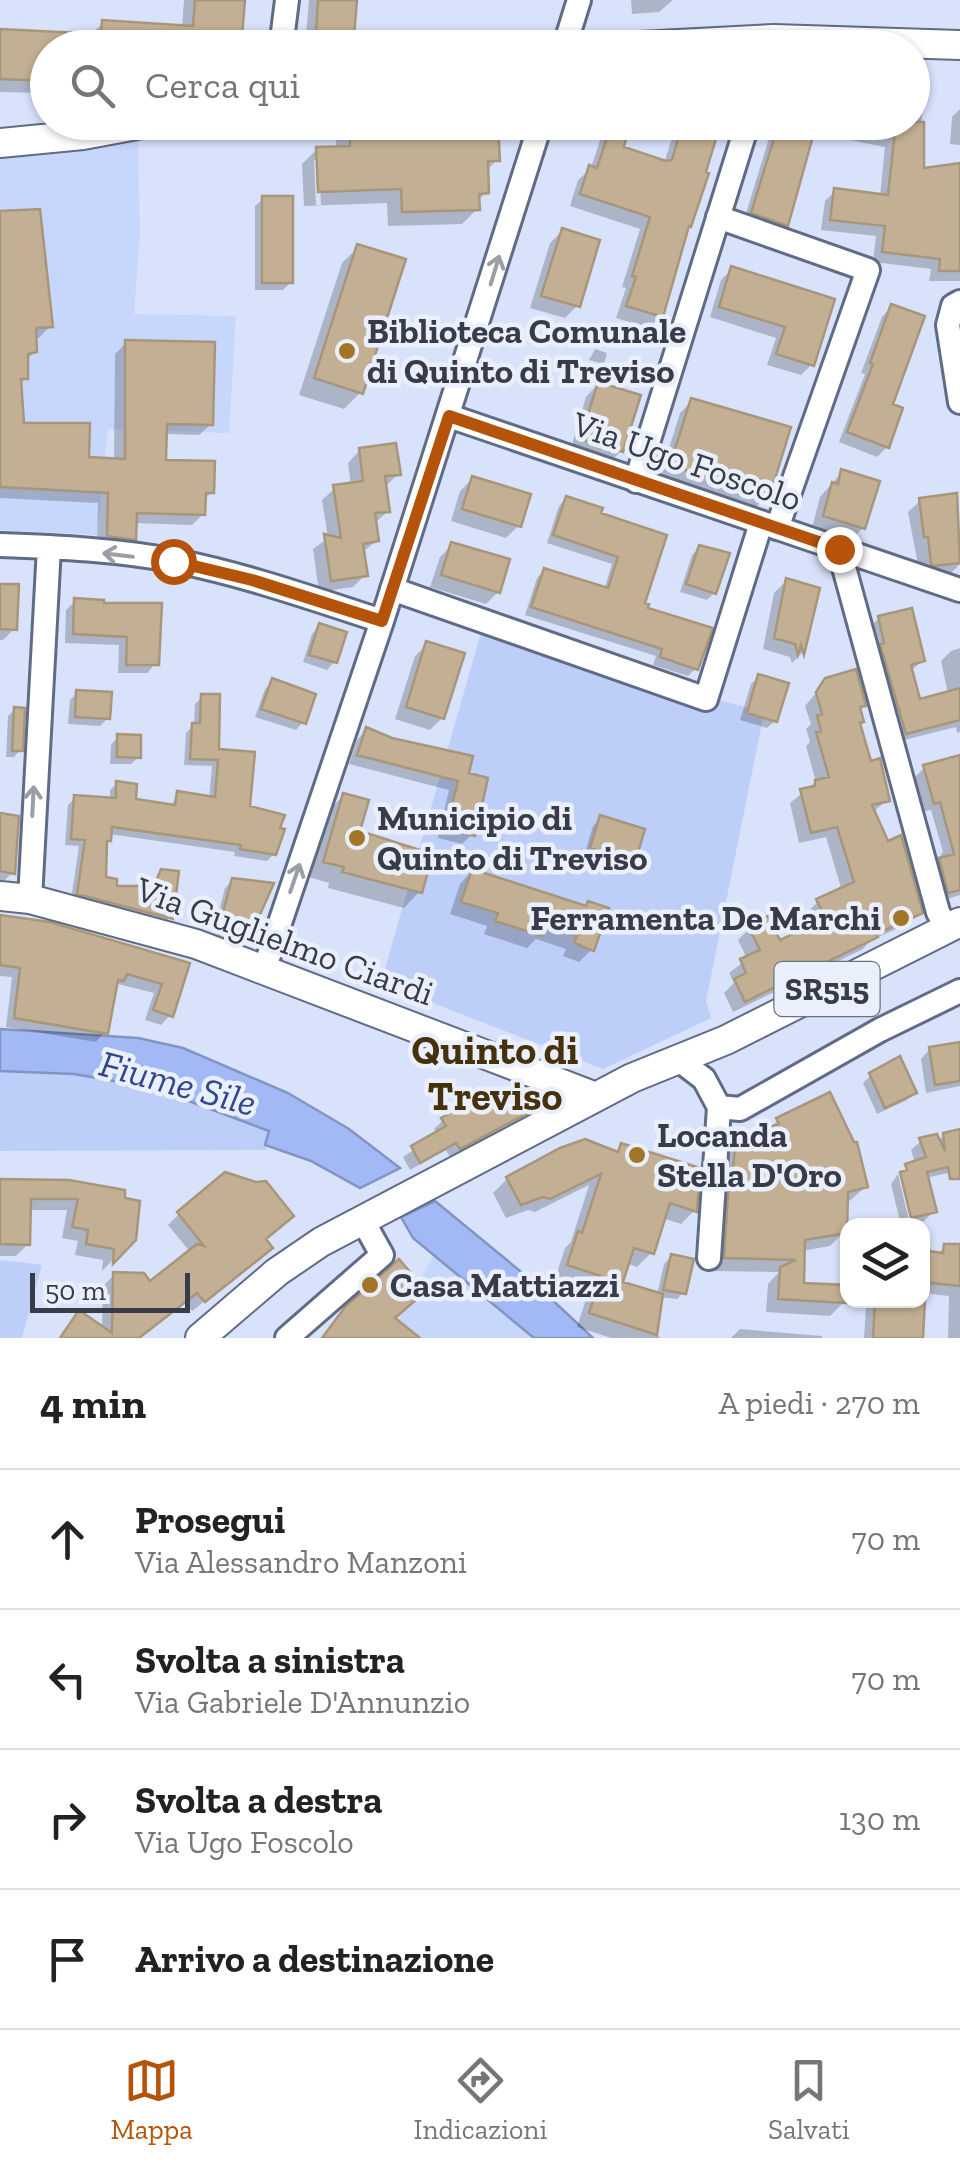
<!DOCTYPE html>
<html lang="it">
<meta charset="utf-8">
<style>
:root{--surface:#fff;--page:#f2f2f2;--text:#222;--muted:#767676;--line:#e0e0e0;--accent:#b45309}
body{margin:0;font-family:"Zilla Slab",serif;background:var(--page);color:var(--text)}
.controls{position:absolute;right:30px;bottom:30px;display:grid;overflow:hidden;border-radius:20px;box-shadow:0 2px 8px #0004}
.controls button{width:90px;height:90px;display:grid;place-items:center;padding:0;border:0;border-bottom:2px solid var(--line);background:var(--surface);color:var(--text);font:50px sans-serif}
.scale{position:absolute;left:30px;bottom:25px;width:160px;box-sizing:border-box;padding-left:10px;border:5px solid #373c48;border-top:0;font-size:28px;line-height:35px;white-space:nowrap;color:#373c48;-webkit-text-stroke:8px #eaeffc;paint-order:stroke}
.stop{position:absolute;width:30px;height:30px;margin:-22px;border:8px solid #b45309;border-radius:50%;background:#fff}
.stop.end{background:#b45309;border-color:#fff;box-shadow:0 2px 10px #0008}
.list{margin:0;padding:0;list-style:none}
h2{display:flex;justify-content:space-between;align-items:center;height:130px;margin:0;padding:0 40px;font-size:42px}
h2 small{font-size:32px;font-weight:400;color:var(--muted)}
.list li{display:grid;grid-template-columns:65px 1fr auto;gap:30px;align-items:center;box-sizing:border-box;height:140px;padding:0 40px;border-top:2px solid var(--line)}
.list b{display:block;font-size:38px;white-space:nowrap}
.list p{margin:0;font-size:32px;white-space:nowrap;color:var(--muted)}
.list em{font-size:32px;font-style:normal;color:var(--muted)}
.icon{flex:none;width:55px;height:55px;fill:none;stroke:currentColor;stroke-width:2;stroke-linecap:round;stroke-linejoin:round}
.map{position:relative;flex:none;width:960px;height:1338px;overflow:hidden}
.search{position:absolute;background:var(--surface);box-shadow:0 2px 8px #0004;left:30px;right:30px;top:30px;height:110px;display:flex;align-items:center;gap:25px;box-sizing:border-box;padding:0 35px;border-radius:55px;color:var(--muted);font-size:38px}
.sheet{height:690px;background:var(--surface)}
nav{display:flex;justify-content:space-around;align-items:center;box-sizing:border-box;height:140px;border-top:2px solid var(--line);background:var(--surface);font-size:28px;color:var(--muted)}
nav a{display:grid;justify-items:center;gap:5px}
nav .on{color:var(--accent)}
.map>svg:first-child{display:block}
.built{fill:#c7d6fb}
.green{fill:#bdcef8}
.water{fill:#a2b9f5;stroke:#8294c1;stroke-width:2.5}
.shadow{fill:#0003;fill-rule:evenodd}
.building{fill:#c3b094;stroke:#a8967a;stroke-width:2.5}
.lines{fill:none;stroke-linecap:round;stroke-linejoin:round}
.minor-casing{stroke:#606b85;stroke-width:28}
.major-casing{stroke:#606b85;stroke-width:32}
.minor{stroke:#fff;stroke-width:22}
.major{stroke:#fff;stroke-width:28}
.oneway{stroke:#9b9ea4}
.route{stroke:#b45309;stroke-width:12}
.poi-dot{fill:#a27527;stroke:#eaeffc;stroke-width:4}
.labels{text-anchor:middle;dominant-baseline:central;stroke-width:9;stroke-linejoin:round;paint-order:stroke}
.shield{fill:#eaeffc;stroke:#6d727e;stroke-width:2.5}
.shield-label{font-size:32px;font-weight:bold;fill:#373c48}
.poi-label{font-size:35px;font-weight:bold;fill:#373c48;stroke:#eaeffc;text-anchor:start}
.street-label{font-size:35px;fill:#373c48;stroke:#eaeffc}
.water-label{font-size:38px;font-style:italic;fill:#32488e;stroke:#eaeffc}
.quarter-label{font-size:40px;font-weight:bold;fill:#47310c;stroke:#eaeffc}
</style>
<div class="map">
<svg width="960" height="1338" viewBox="0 0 960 1338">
<rect width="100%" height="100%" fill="#d8e2fb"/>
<path class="built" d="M138,137l2,95 -6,82 102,2 -7,117 -121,-4 -11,106 -97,-5v-375z
M434,1255l58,46 42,37h-147z"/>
<path class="green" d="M482,629l282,84 -58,288 5,17 -108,51 -222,-86z
M0,1071l74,3 80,14 116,43 -4,19 -266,1z
M0,1260l42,5 -20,73h-22z"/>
<path class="water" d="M0,1029l138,9 45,10 105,45 61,36 51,39 -40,20 -49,-27 -46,-16 4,-14 -115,-43 -80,-14 -74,-3z
M435,1201l96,79 62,58h-59l-121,-100 -12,-21z"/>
<path class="shadow" d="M184,0h58l-4,48h-190v45l-48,-1v-61l89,5 14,-13 79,5z
M309,0h45l-4,48h-45z
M631,0h42l-14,12 -27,2z
M912,91l12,2 -5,57 2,21 39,-6v116h-31l2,-12 -58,-7 3,-26 -55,-6 4,-29 10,-10 45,5 5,-49 -36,-7 1,-18h62z
M960,109v36l-10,-1 2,-27z
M584,122h43l-5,27 42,14 13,-41h42l-58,194 -12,12 -33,-10 10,-30 -4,-1 18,-58 -70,-23 8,-26 13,-12 12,-37 -20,-5z
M774,122h41l-29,102 -11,10 -32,-11z
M351,124l146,36 -11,11v21l-9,10v7l-15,15 -74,2 -1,-23 -83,3 -2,-42 15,-15h19v-10zM314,160h5l2,45h-5z
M263,199l28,83 -8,8h-28v-84z
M0,214l50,112 -11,12h-5l1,13 -10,10 1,17 -7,7 3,41 65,34 27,1 1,-107 11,-11 85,81 -12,11 -35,-1 -1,28 49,30 -9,8v14l-11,11 -58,-2v15l-12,12 -25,-3 1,-44 -98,-5z
M562,231l16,74 -13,13 -35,-10 20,-65z
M358,247l28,87 -9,9 -17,50 -16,16 -45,-14 43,-132z
M732,269l100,32 -21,64 -10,10 -34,-10 9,-27 -66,-21 11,-37z
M891,307l-4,140 -10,10 -38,-15 26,-68 -4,-1 21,-56z
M595,349l12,4 -3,11 -15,-4z
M598,384l23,67 -12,12 -39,-12 16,-54z
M692,401l75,95 -12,12 -95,-31 20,-64z
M360,450l38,24 -12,12 2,25 -14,13 3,16 -15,13 3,22 -12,12 -34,5 -6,-43 15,-11 -6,-38 13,-12 16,-2 -3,-23z
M842,472l21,56 -12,12 -39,-12 8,-31z
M472,479l46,47 -12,12 -55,-17 9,-30z
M955,496l5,68 -9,9 -31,2 -12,-63 13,-12z
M566,498l32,17 44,89 54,64 -8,8 -35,-11 3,-9 -131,-41 12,-37 7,-8 60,20 8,-26 -65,-21 12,-37z
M452,545l46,47 -12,12 -56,-17 10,-30z
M700,547l14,46 -7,7 -27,-8 12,-37z
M786,581l31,9 -15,63 -10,10 -2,-6 -27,-8 11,-56z
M0,586l14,43 -11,11h-3z
M75,601l26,5 55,57 -9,10h-29l1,-28 -54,-2 1,-33z
M879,618l43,43 -10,9 6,32 30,-8 -7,-33 10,-10 9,-3v84l-3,1 -1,-6 -60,15 -27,-114z
M319,626l15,36 -7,8 -24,-8 9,-28z
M427,644l15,74 -12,12 -35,-11 20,-63z
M759,677l16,44 -8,7 -27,-8 11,-36z
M273,681l30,41 -7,8 -41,-13 10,-28z
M826,681l37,24 -5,5v15l11,39 18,36 -15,13 48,100 -12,11 -37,16 -8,9 -130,63 -9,-19 10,-10 -5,-10 18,-14 -9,-19 12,-12 28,15 34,-16 -6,-14 12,-11 24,-11 -16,-54 -27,6 -9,-40 26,-21 -10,-36 4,-4 -4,-13 5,-5 -6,-18z
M77,693l31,25 -8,8 -32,-2 2,-24z
M202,697l15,54 57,103 -7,7 -33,-5 1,-4 -126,-18 -4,10 -1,36 11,8 36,1 11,-17 8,45 -7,8 -92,-25 8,-54 -14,-1 3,-40 7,-7 35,2v-10l7,-7 17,18 36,6 8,-13 31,5 3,-33 -28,-1 2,-32 8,-8 1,-21z
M14,710l6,40 -6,7h-8l2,-41z
M366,730l100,45 6,59 -10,10 -24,-6 11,-48 -100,-26 8,-24z
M118,737l21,20 -8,7h-21l1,-19z
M960,763v132l-20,6 -9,-32 12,-17 -12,-42 -6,1 -10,-34 9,-9z
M344,795l13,37 63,59 -16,17 -76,-20 1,-5 -20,-6 18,-65z
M0,815l13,57 -12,12h-1z
M601,818l32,43 -8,7 -41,-12 9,-30z
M472,871l113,37 7,41 -13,13 -16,-6 3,-7 -30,-10 -9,9 -43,-14 3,-8 -37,-12 10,-30z
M233,880l15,56 -8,8 -27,-8 12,-48z
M0,917l186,47 -16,51 -9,10 -16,-5 9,-27 -36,-9 -4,3 -9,45 -9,10 -90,-15 6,-50 -12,-1z
M960,1044v42l-34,7 -5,-34 9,-10z
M871,1075l43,17 -7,8 -30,14 -14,-31z
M501,1099l35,8 -9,9 -77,41 -4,-7 -36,20 -7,-13 34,-23 -3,-5 9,-9z
M778,1120l87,67 -14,13 -6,2 -1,30 -14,14 -28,5v35l42,16 -14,14 -64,-4 2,-28 11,-12 -68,-1 5,-77 8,-40 14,-14 30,-10z
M960,1131v39l-34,8 8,33 -10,10 -10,3 -11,-50h-4l16,-11 -4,-13 10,-9h17l6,-6z
M621,1146l74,64 -14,14 -19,-6 -11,35 -14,14 -11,-4 -6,21 37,11 7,-31 8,-8 12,36 -7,7 -17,-2 -5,37 6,4h-50l-34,-11 12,-37 -34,-11 10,-31 6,-6 18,-57 -54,27 -7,-2 -22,8 -13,-25 14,-14 107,-26z
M898,1174l12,51 -4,1h-5l-10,-42z
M0,1182l69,1 64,56 -31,32 1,-11 -28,-5 3,-14 -16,-3 5,-28h-39v34l-12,12h-16z
M256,1185l7,55 -4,18 -67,53 -8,-9 -46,36h-79l21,-25 22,16 1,-43 11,-11 36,9 41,-31 -23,-28 11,-11z
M945,1246l15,1v91h-12l1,-42 -26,-3 -1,5v-45l15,2z
M872,1300h50l-2,38h-56l2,-31z
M740,1329l82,7v2h-91z"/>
<path class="building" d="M195,0h50l-4,48h-141l2,-28 91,6z
M318,0h39l-4,48h-38z
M0,29l98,5 -1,14h-49v33l-48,-2z
M350,122h148l2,39h-12l1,32 -10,1 1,16 -78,2 -1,-23 -83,3 -2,-45 34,-1z
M612,122h18l-6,25 42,14 6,-1 11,-38h38l-15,50 3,1 -18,54 -2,-1 -26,91 -37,-11 10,-29 -4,-1 18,-59 -70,-23 9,-29 8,3z
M779,122h38l-29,104 -37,-13z
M896,122h28v46l36,-5v108h-21l1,-12 -58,-7 3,-26 -55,-6 4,-32 54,7z
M262,196h31v87h-31z
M40,209l13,118 -17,1 1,24 -9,2v25h-7l3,44h66l-1,34 36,2v-119l90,2 -2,83 -46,-1 -1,36 49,1 -1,32h-8l-1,22 -68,-2 -1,27 -29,-4 1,-43 -108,-6v-276z
M562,228l38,12 -20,67 -39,-11z
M357,244l49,15 -19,59 6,2 -5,15 -6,-2 -19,61 -49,-16z
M731,266l104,33 -21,67 -38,-12 9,-27 -66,-20z
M891,304l34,12 -32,88 10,4 -14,40 -42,-16 26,-68 -3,-1z
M598,382l43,13 -18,57 -43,-13z
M691,398l100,29 -22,71 -99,-33z
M396,443l5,32 -16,1 5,36 -15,1 4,28 -16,3 5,32 -37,5 -7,-47 17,4 -8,-53 30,-4 -4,-33z
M841,469l39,12 -15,48 -42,-13 9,-34 6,2z
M472,476l59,18 -10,33 -59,-18z
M957,493l3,70 -25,3 -4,-2 -3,-27h-4l-5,-39z
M566,496l37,12 -2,5 66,22 -22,68 4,1 -1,4 65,20 -15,42 -38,-13 2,-8 -131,-42 13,-39 64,20 10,-31 -65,-22z
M451,542l59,17 -10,34 -59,-18z
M699,545l31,8 -14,41 -30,-10z
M786,578l34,10 -16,67 -3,-10 -3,10 -3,-11 -21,-6z
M0,584h19l-2,46 -17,-1z
M74,598l30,2v3h58l-3,62h-33l1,-28 -54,-3z
M912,608l13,53 -14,4 9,34 40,-11v32l-54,14 -26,-90 4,-1 -6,-27z
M319,623l28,9 -10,31 -28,-8z
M426,641l39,12 -21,66 -38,-12z
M856,669l10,37 -6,1 4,15 -4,1 11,38 9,-3 10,43 -18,4 16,36 13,-6 22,78 -47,21 2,3 -133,65 -11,-23 12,-6 -6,-14 20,-9 -12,-24 20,-10 12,24 45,-22 -9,-19 38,-17 -17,-55 -26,6 -11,-44 15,-3v-6l14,-3 -13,-45 5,-1 -4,-16 5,-1 -6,-22 9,-14z
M758,674l31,9 -12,39 -30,-9z
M272,678l44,16 -10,30 -45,-15z
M76,690l36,2 -2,27 -35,-2z
M201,694h19l-1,55 36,3 -5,54 35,9 -5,13 5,1 -9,26 -36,-6 1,-4 -129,-18 -1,14h-4l-1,36 11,2v7h37l7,-17 18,2 -6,48 -96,-25 8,-54 -14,-1 3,-44 42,3v-17l21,3 -1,15 39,6 2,-14 38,6 3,-37 -28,-1 2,-36h8z
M14,707l11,1 -2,43h-11z
M366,727l26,11 81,18 -4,17 19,5 -13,58 -29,-7 12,-48 -101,-26z
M117,734l24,1v23l-24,-1z
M960,755v135l-12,3 -9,-35 15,-4 -14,-52 -6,2 -11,-39z
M343,793l26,7 -9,31 73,23 -11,39 -80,-21 2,-5 -21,-5z
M0,813l19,3 -4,58 -15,-3z
M600,815l45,14 -10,33 -45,-14z
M472,869l114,37 2,-5 21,7 -15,43 -20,-8 3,-7 -32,-10 -3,10 -47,-15 3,-8 -37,-11z
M232,878l42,5 -24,54 -31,-9z
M0,915l50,7 140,41 -17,54 -20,-7 9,-26 -35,-10 -3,7 -6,-1 -10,54 -94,-16 6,-50 -20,-3z
M960,1042v39l-25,4 -6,-38z
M900,1056l17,37 -32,15 -16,-35z
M498,1089l4,6 10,-6 11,5 16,13 -79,42 -4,-6 -36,20 -9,-17 35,-20 -5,-8z
M830,1092l24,50h3l11,45 -20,5 -1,41 -42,7 -1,43 43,2 -1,18 -68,-4 2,-32 16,-7 -72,-2 5,-80h3l4,-40 43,-14 -3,-6z
M960,1129v50h-10l-2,-12 -21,5 10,40 -26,6 -11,-46 7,-2 -2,-6 21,-7 -7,-19 18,-4 8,17 -2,-18z
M585,1139l33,13 3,-9 79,25 -3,44 -27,-9 -16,51 -20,-6 -11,34 40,12 -6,41 -68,-22 12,-37 -34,-11 11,-34 4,2 19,-59 -51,25 -7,-2 -22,8 -15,-28 54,-29z
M225,1172l31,10 10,-1 28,35 -28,23 7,9 -68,54 -8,-9 -58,45h-79l19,-28 33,23 1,-61 31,1 6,8 47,-37 7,2 -27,-34z
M0,1179l69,1 56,10v8l15,3 -4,39 -23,24 1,-15 -28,-5 2,-14 -16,-3 6,-28h-47l-1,46 -30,-1z
M944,1244h16v42l-38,-4v-32l21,3z
M671,1254l23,5 -8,35 -23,-4z
M399,1259l27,32 -31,27 25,20h-98l23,-31z
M875,1300h50l-2,38h-50z"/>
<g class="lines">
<g class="minor-casing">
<path id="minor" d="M281,48l6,-48
M564,48l15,-48
M718,217l150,53 -91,258
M960,302l-7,4 -5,19 12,77
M449,416l511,174
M636,481l112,-359
M0,545c58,2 119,5 176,16 70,14 138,38 206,60
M839,549l99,363 9,17
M392,589l314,110 55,-176
M30,899l19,-352
M264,970l118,-349 159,-499
M683,1063l21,16 15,28 21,2 140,-79 80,-39
M709,1258l10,-151
M287,1338l95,-83 -19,-34"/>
</g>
<g class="major-casing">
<path id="major" d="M602,48l172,-9 186,6
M0,143l83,-8 70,-13
M0,896l30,3 166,45 400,153
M200,1338l77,-66 44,-30 311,-164 94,-38 234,-118"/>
</g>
<use href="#minor" class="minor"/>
<use href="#major" class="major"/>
</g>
<defs><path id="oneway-shaft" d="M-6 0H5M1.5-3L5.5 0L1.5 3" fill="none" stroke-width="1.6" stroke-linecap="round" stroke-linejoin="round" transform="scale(2.5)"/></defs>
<g class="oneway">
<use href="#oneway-shaft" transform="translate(495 270) rotate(-73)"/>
<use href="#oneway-shaft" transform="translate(118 555) rotate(-173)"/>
<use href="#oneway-shaft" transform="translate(33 801) rotate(-87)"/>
<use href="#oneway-shaft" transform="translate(295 878) rotate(-71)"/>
</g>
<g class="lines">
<path class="route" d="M173,561l79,19 130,41 67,-205 390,133"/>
</g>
<g class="poi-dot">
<circle cx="347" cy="351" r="10"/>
<circle cx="357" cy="838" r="10"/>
<circle cx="901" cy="918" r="10"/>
<circle cx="637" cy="1155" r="10"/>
<circle cx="370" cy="1285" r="10"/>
</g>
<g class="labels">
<rect class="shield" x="774.5" y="962" width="105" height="54" rx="8"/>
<g class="shield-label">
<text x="827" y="989">SR515</text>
</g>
<g class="poi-label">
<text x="367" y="331">Biblioteca Comunale<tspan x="367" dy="40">di Quinto di Treviso</tspan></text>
<text x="377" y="818">Municipio di<tspan x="377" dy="40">Quinto di Treviso</tspan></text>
<text x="881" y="918" text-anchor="end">Ferramenta De Marchi</text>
<text x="657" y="1135">Locanda<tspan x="657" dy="40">Stella D'Oro</tspan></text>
<text x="390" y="1285">Casa Mattiazzi</text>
</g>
<g class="street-label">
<text transform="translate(687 461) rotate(19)">Via Ugo Foscolo</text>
<text transform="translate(285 941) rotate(20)">Via Guglielmo Ciardi</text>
</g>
<g class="water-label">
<text transform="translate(178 1083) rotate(15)">Fiume Sile</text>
</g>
<g class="quarter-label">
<text x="495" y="1050">Quinto di<tspan x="495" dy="46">Treviso</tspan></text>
</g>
</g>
</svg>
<div class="controls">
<button><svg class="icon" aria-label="layers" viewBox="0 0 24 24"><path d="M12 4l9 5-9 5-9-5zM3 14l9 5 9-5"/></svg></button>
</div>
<div class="scale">50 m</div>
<div class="stop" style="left:173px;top:561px"></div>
<div class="stop end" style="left:839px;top:549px"></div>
<div class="search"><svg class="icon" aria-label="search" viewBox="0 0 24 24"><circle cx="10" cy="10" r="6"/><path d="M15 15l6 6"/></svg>Cerca qui</div>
</div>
<section class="sheet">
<h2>4 min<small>A piedi · 270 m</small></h2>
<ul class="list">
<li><svg class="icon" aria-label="ahead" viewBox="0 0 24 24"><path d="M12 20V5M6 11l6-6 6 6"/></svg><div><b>Prosegui</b><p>Via Alessandro Manzoni</p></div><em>70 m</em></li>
<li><svg class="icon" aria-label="left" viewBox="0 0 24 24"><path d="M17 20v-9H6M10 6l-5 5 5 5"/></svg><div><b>Svolta a sinistra</b><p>Via Gabriele D'Annunzio</p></div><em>70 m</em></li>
<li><svg class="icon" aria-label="right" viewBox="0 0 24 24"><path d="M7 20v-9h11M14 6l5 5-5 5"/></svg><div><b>Svolta a destra</b><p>Via Ugo Foscolo</p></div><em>130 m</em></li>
<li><svg class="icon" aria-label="arrive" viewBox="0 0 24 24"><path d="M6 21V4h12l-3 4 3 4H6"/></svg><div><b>Arrivo a destinazione</b></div></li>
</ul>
</section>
<nav>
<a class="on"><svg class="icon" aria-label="map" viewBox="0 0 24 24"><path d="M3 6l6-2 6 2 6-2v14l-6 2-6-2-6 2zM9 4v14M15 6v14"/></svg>Mappa</a>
<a><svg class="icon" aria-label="directions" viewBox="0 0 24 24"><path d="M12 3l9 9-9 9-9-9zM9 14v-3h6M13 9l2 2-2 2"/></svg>Indicazioni</a>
<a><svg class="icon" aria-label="saved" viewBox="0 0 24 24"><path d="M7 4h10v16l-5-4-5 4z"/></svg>Salvati</a>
</nav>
